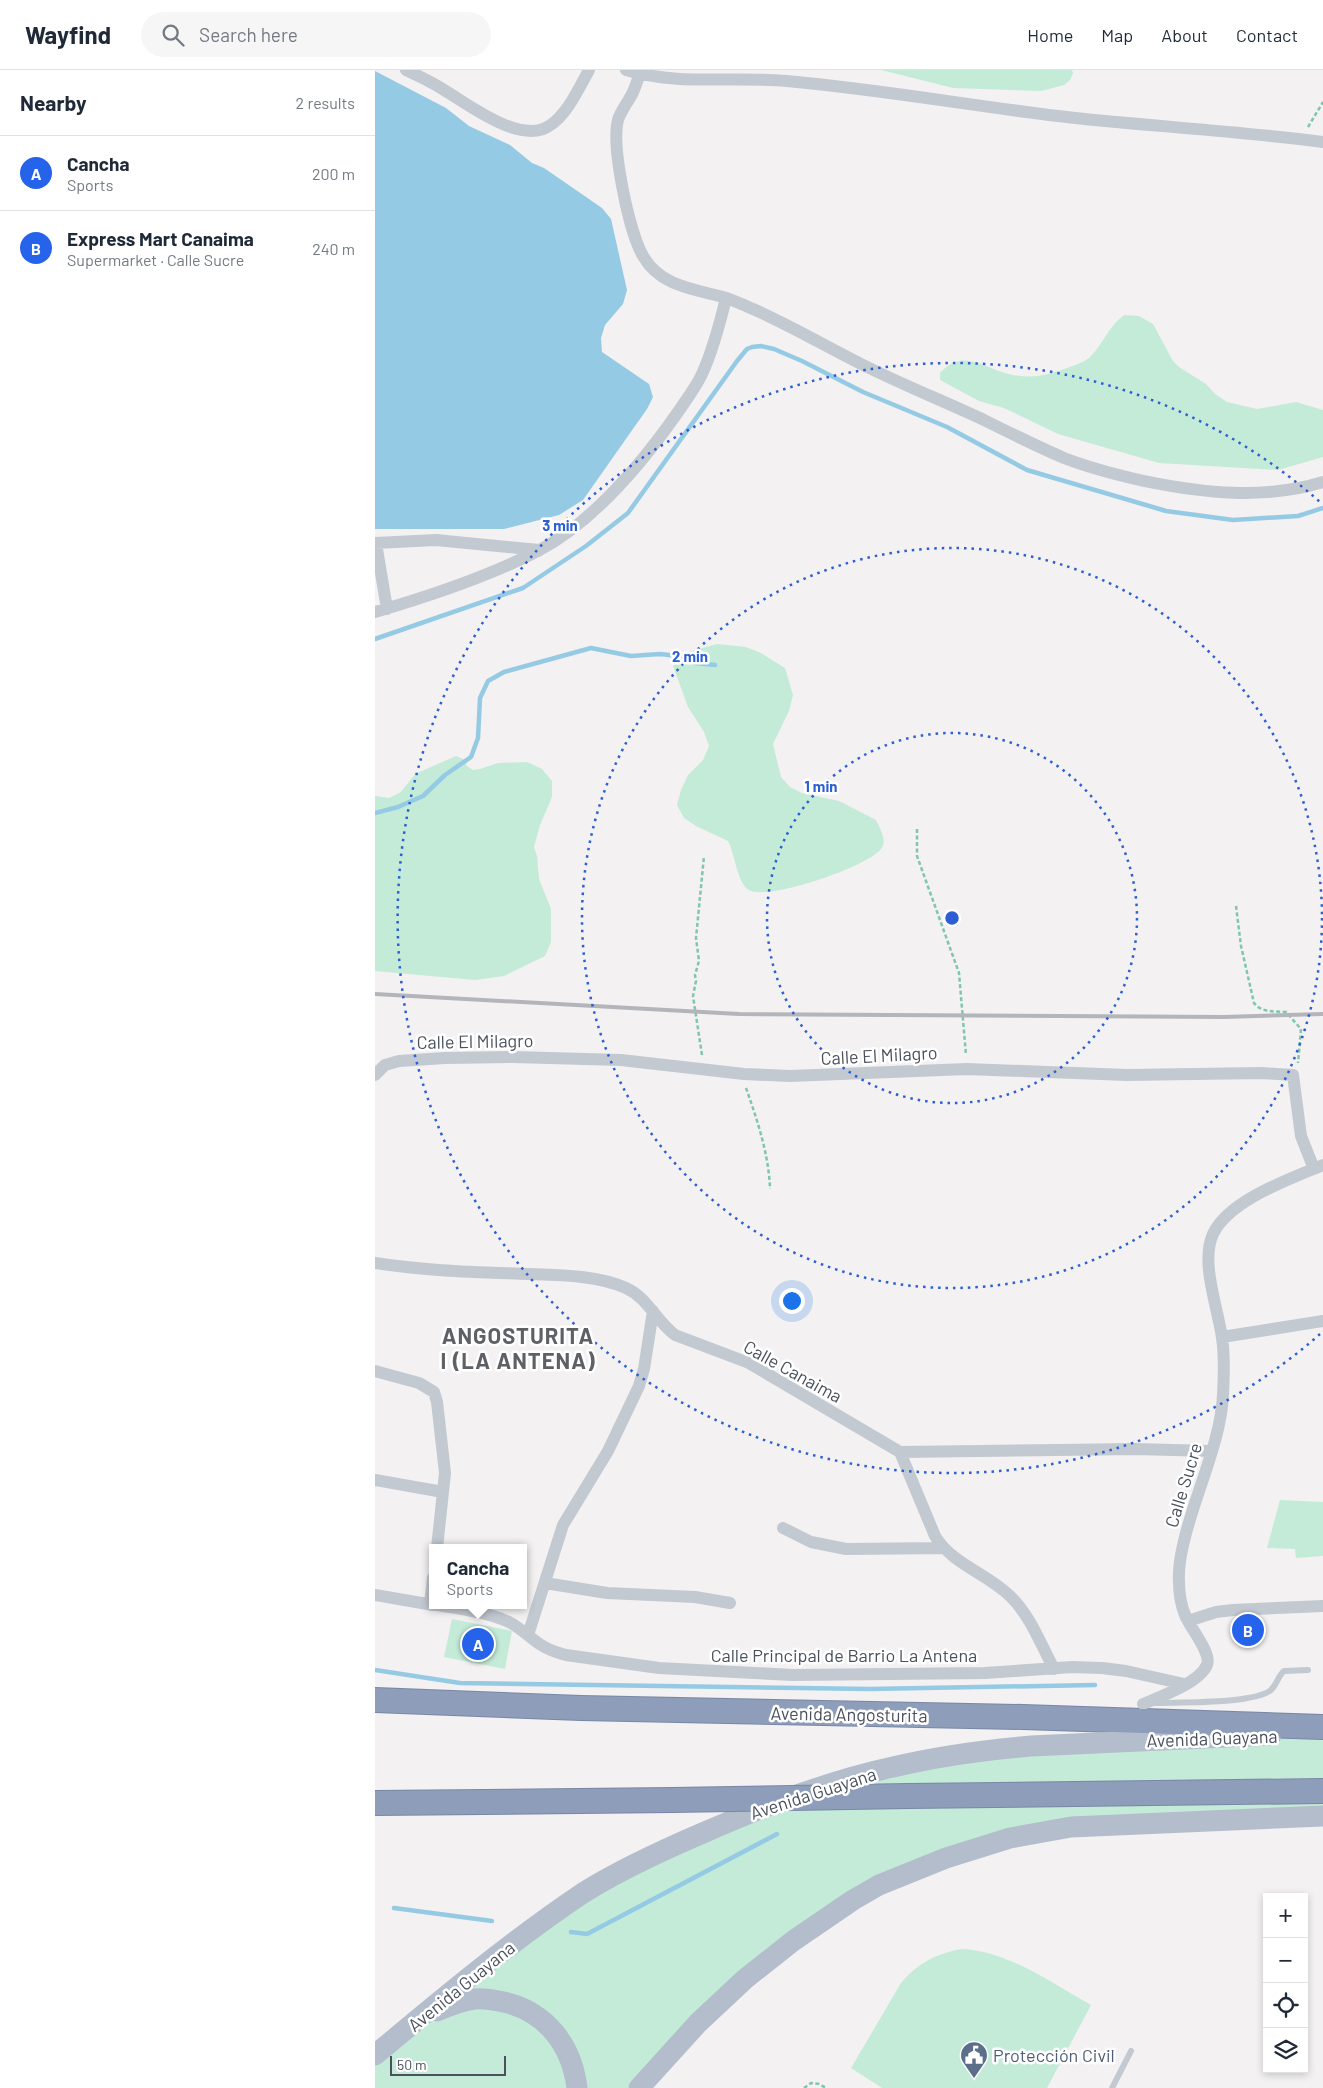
<!DOCTYPE html>
<meta charset="utf-8">
<style>
:root{--surface:#fff;--page:#f6f6f7;--text:#1f2937;--muted:#747a83;--line:#e0e1e3;--accent:#2563eb}
body{margin:0;font-family:Barlow,sans-serif;background:var(--page);color:var(--text)}
.controls{position:absolute;right:15px;bottom:15px;display:grid;overflow:hidden;border-radius:0px;box-shadow:0 2px 8px #0003}
.controls button{width:45px;height:45px;display:grid;place-items:center;padding:0;border:0;border-bottom:1px solid var(--line);background:var(--surface);color:var(--text);font:25px sans-serif}
.scale{position:absolute;left:15px;bottom:12px;width:116px;box-sizing:border-box;padding-left:5px;border:2px solid #4a515c;border-top:0;font-size:14px;line-height:18px;white-space:nowrap;color:#4a515c;-webkit-text-stroke:4px #fff;paint-order:stroke}
.you{position:absolute;left:416px;top:1230px;width:18px;height:18px;margin:-12px;border:4px solid #fff;border-radius:50%;background:#1a73e8;box-shadow:0 0 0 8px #1a73e833}
.badge{display:grid;place-items:center;width:32px;height:32px;border-radius:50%;background:var(--accent);color:#fff;font-size:16px;font-weight:700}
.pin{position:absolute;translate:-50% -50%;border:2px solid #fff;box-shadow:0 1px 5px #0006}
.popup{position:absolute;left:54px;top:1474px;width:98px;height:65px;box-sizing:border-box;display:grid;place-content:center;border-radius:0px;background:var(--surface);filter:drop-shadow(0 1px 4px #0005);font-size:16px;white-space:nowrap;color:var(--muted)}
.popup b{font-size:19px;color:var(--text)}
.popup::after{content:'';position:absolute;left:50%;top:100%;margin-left:-10px;border:10px solid transparent;border-top-color:var(--surface)}
.list{margin:0;padding:0;list-style:none}
h2{display:flex;justify-content:space-between;align-items:center;height:65px;margin:0;padding:0 20px;font-size:21px}
h2 small{font-size:16px;font-weight:400;color:var(--muted)}
.list li{display:grid;grid-template-columns:32px 1fr auto;gap:15px;align-items:center;box-sizing:border-box;height:75px;padding:0 20px;border-top:1px solid var(--line)}
.list b{display:block;font-size:19px;white-space:nowrap}
.list p{margin:0;font-size:16px;white-space:nowrap;color:var(--muted)}
.list em{font-size:16px;font-style:normal;color:var(--muted)}
.icon{flex:none;width:28px;height:28px;fill:none;stroke:currentColor;stroke-width:2;stroke-linecap:round;stroke-linejoin:round}
.map{position:relative;flex:none;width:948px;height:2018px;overflow:hidden}
header{display:flex;align-items:center;gap:30px;box-sizing:border-box;height:70px;padding:0 25px;background:var(--surface);border-bottom:1px solid var(--line)}
header strong{font-size:24px}
nav{display:flex;gap:28px;margin-inline-start:auto;font-size:18px}
.search{width:350px;height:45px;background:var(--page);display:flex;align-items:center;gap:12px;box-sizing:border-box;padding:0 18px;border-radius:28px;color:var(--muted);font-size:19px}
main{display:flex}
aside{flex:1;background:var(--surface)}
.map>svg:first-child{display:block}
.green{fill:#c4ebd8}
.water{fill:#95cae4}
.lines{fill:none;stroke-linecap:round;stroke-linejoin:round}
.stream{stroke:#95cae4;stroke-width:4.5}
.highway-casing{stroke:#7888a6;stroke-width:26}
.path{stroke:#7fc6ac;stroke-width:2.5;stroke-dasharray:4 2.5;stroke-linecap:butt}
.lane{stroke:#c3c9d1;stroke-width:6}
.street{stroke:#c3c9d1;stroke-width:12}
.primary{stroke:#b3bdcc;stroke-width:21}
.highway{stroke:#8d9dba;stroke-width:24}
.rail{stroke:#b3b5ba;stroke-width:4}
.highway-bridge-casing{stroke:#7888a6;stroke-width:26;stroke-linecap:butt}
.highway-bridge{stroke:#8d9dba;stroke-width:24}
.ring{fill:none;stroke:#2b5fd3;stroke-width:2.5;stroke-dasharray:2.5 5}
.labels{text-anchor:middle;dominant-baseline:central;stroke-width:5;stroke-linejoin:round;paint-order:stroke}
.street-label{font-size:18px;fill:#4a515c;stroke:#fff}
.service-label{font-size:18px;fill:#4e5e75;stroke:#fff;text-anchor:start}
.district-label{font-size:22px;font-weight:bold;letter-spacing:1px;fill:#5e6065;stroke:#fff}
.centre{fill:#2b5fd3;stroke:#fff;stroke-width:2.5}
.ring-label{font-size:15px;text-anchor:middle;font-weight:bold;fill:#2b5fd3;stroke:#fff;stroke-width:5;stroke-linejoin:round;paint-order:stroke}
</style>
<header>
<strong>Wayfind</strong>
<div class="search"><svg class="icon" aria-label="search" viewBox="0 0 24 24"><circle cx="10" cy="10" r="6"/><path d="M15 15l6 6"/></svg>Search here</div>
<nav><a>Home</a><a>Map</a><a>About</a><a>Contact</a></nav>
</header>
<main>
<aside>
<h2>Nearby<small>2 results</small></h2>
<ul class="list">
<li><span class="badge">A</span><div><b>Cancha</b><p>Sports</p></div><em>200 m</em></li>
<li><span class="badge">B</span><div><b>Express Mart Canaima</b><p>Supermarket · Calle Sucre</p></div><em>240 m</em></li>
</ul>
</aside>
<div class="map">
<svg width="948" height="2018" viewBox="0 0 948 2018">
<rect width="100%" height="100%" fill="#f3f1f1"/>
<path class="green" d="M506,0h191l1,3 -3,7 -6,5 -23,6 -88,-3z
M749,245l15,1 14,8 20,37 6,6 27,17 9,10 12,8 30,7 39,-7 27,8v47l-45,13 -119,-7 -101,-29 -54,-26 -25,-7 -39,-21v-7c21,-23 38,-9 62,-1 13,5 33,6 46,2 8,-2 37,-11 42,-17 13,-13 18,-30 34,-42z
M342,574l29,3 15,6 24,15 8,27 -4,16 -16,33 8,33 9,10 12,6 37,8 37,19c4,9 12,21 5,29 -14,18 -113,52 -132,41 -12,-7 -14,-36 -21,-49l-32,-15 -12,-8 -7,-13 4,-15 7,-15 15,-15 6,-14 -5,-14 -16,-25 -15,-41 15,-14z
M81,686l7,3 4,7 6,4 7,-1 18,-6 29,-1 15,7 10,12v16l-12,28 -6,22 3,9 2,23 12,30v33l-6,14 -41,20 -29,4 -100,-9v-175l14,2 12,-6 14,-18z
M905,1430l43,2v54l-27,2 -1,-9 -28,-1z
M77,1549l60,12 -7,38 -61,-12z
M948,1663v84l-313,21 -189,83 -182,167h-264v-32l256,-190 260,-99z
M587,1879c46,2 89,34 129,56l-44,83h-165l-31,-20 50,-85c17,-20 36,-30 61,-34z"/>
<path class="water" d="M0,1l71,37 23,18 41,19 22,18 12,5 58,40 9,11 16,71 -4,14 -18,21 -4,13 1,14 47,32 4,13 -6,12 -64,91 -24,15 -55,14h-129z"/>
<g class="lines">
<path class="stream" d="M0,569l148,-51 63,-42 42,-33 109,-152 10,-12 5,-2 9,-1 13,3 28,12 61,31 84,35 80,43 139,41 67,9 65,-4 25,-8
M0,743l23,-6 25,-11 22,-21 26,-18 7,-19 2,-40 8,-17 16,-9 87,-24 40,8 29,-2 18,2 17,7 20,2
M0,1600l85,13 410,6 225,-4
M19,1838l98,13
M196,1862l16,2 190,-100"/>
<g class="highway-casing">
<path id="highway" d="M0,1630l206,8 442,9 300,10
M533,1726l415,-5
M0,1733l297,-3"/>
</g>
<path class="path" d="M933,57l15,-25
M542,759v27l42,117 7,82
M861,836l5,40 13,57c8,10 20,8 32,9l15,17 -3,34
M327,985l-9,-59 3,-15 -1,-6 4,-14 -3,-23 8,-82
M371,1018c11,31 23,67 24,101
M429,2018l7,-5 8,1 7,4"/>
<path class="lane" d="M781,1633c24,-1 98,1 115,-13 6,-6 7,-14 13,-19l24,-1
M737,2018l19,-37"/>
<path class="street" d="M31,0c13,6 26,12 38,20 24,14 76,55 105,36 18,-11 30,-38 40,-56
M251,0c53,16 107,6 161,11 88,8 175,23 262,34 91,11 183,15 274,27
M265,4c-3,6 -4,12 -7,18 -4,9 -12,18 -15,28 -7,26 11,112 25,136 17,30 50,33 80,41 10,3 21,8 30,12 37,16 72,37 108,55 40,20 82,37 123,56 26,13 52,26 80,38 26,10 53,17 80,23 59,12 120,19 179,1
M0,473l61,-3 103,10
M1,473l11,66
M0,542c55,-16 112,-35 163,-61 55,-29 105,-89 140,-139 8,-12 18,-25 24,-38 11,-24 18,-51 24,-76
M0,1005l10,-10 14,-4 46,-3 68,-1 108,3 123,14 46,2 177,-7 160,6 134,-2 32,2 8,61 13,33
M0,1193c51,8 102,9 153,11 31,1 69,1 98,14 22,10 30,33 49,47l74,28 151,89 235,-3 76,2
M847,1267l101,-16
M0,1301l44,12 15,9 3,10 8,71 -8,75
M525,1382l35,84c17,28 51,37 75,60 20,19 31,49 44,73
M0,1410l68,12
M408,1458l28,14 35,7 96,-1
M170,1513l62,10 88,4 35,6
M0,1525l58,10
M55,1534l3,-26
M62,1535c24,4 50,7 72,17 12,6 21,16 32,23 8,5 17,8 25,10l93,13 134,7 192,-2 87,-6 30,1 24,3 58,13
M813,1551l28,-9 17,-2 90,-4
M153,1565l35,-110 45,-74 31,-65 5,-17 9,-58
M768,1634c17,-7 56,-21 64,-39 5,-12 -17,-37 -22,-50 -4,-10 -6,-22 -6,-33 -1,-16 2,-30 6,-45 11,-45 36,-97 38,-142 1,-19 2,-38 -1,-57 -4,-30 -22,-76 -9,-104 16,-34 77,-55 110,-69"/>
<path class="primary" d="M62,1941c11,-5 24,-10 37,-12 10,-1 20,1 30,3 43,10 68,44 73,86
M0,1985c67,-56 135,-113 208,-162 38,-24 80,-43 122,-61 60,-26 123,-51 188,-65 46,-11 92,-17 138,-21l240,-11
M264,2018l59,-65 47,-44 48,-38 60,-41 26,-15 67,-27 64,-20 61,-11 252,-11"/>
<use href="#highway" class="highway"/>
<path class="rail" d="M0,924l364,20 485,3 99,-3"/>
<g class="highway-bridge-casing">
<path id="highway-bridge" d="M297,1730l236,-4"/>
</g>
<use href="#highway-bridge" class="highway-bridge"/>
</g>
<g class="ring">
<circle cx="577" cy="848" r="185"/>
<circle cx="577" cy="848" r="370"/>
<path d="M945 1264A555 555 0 1 1 945 432"/>
</g>
<defs>
<g id="civic-pin" transform="scale(1.4375)"><path d="M0 17L-7.5 6A9.5 9.5 0 1 1 7.5 6Z" fill="#5c6f8a" stroke="#fff"/><path d="M-.6-6.5H3V-4.5H.6V-3L4-1V1h2V6H-6V1h2V-1L-.6-3ZM-1.2 2.5V6h2.4V2.5Z" fill="#fff"/></g>
</defs>
<g fill-rule="evenodd">
<use href="#civic-pin" x="599" y="1985"/>
</g>
<g class="labels">
<g class="street-label">
<text transform="translate(100 971) rotate(-1)">Calle El Milagro</text>
<text transform="translate(504 985) rotate(-3)">Calle El Milagro</text>
<text transform="translate(418 1301) rotate(29)">Calle Canaima</text>
<text transform="translate(808 1415) rotate(-73)">Calle Sucre</text>
<text x="469" y="1585">Calle Principal de Barrio La Antena</text>
<text transform="translate(474 1644) rotate(1)">Avenida Angosturita</text>
<text transform="translate(837 1668) rotate(-2)">Avenida Guayana</text>
<text transform="translate(438 1723) rotate(-18)">Avenida Guayana</text>
<text transform="translate(86 1916) rotate(-39)">Avenida Guayana</text>
</g>
<g class="service-label">
<text x="618" y="1985">Protección Civil</text>
</g>
<g class="district-label">
<text x="143" y="1265">ANGOSTURITA<tspan x="143" dy="25">I (LA ANTENA)</tspan></text>
</g>
</g>
<circle cx="577" cy="848" r="8" class="centre"/>
<g class="ring-label">
<text x="185" y="461">3 min</text>
<text x="315" y="592">2 min</text>
<text x="446" y="722">1 min</text>
</g>
</svg>
<div class="controls">
<button>+</button>
<button>−</button>
<button><svg class="icon" aria-label="locate" viewBox="0 0 24 24"><circle cx="12" cy="12" r="6"/><path d="M12 2v4M12 18v4M2 12h4M18 12h4"/></svg></button>
<button><svg class="icon" aria-label="layers" viewBox="0 0 24 24"><path d="M12 4l9 5-9 5-9-5zM3 14l9 5 9-5"/></svg></button>
</div>
<div class="scale">50 m</div>
<div class="you"></div>
<div class="pin badge" style="left:103px;top:1574px">A</div>
<div class="popup"><b>Cancha</b>Sports</div>
<div class="pin badge" style="left:873px;top:1560px">B</div>
</div>
</main>
